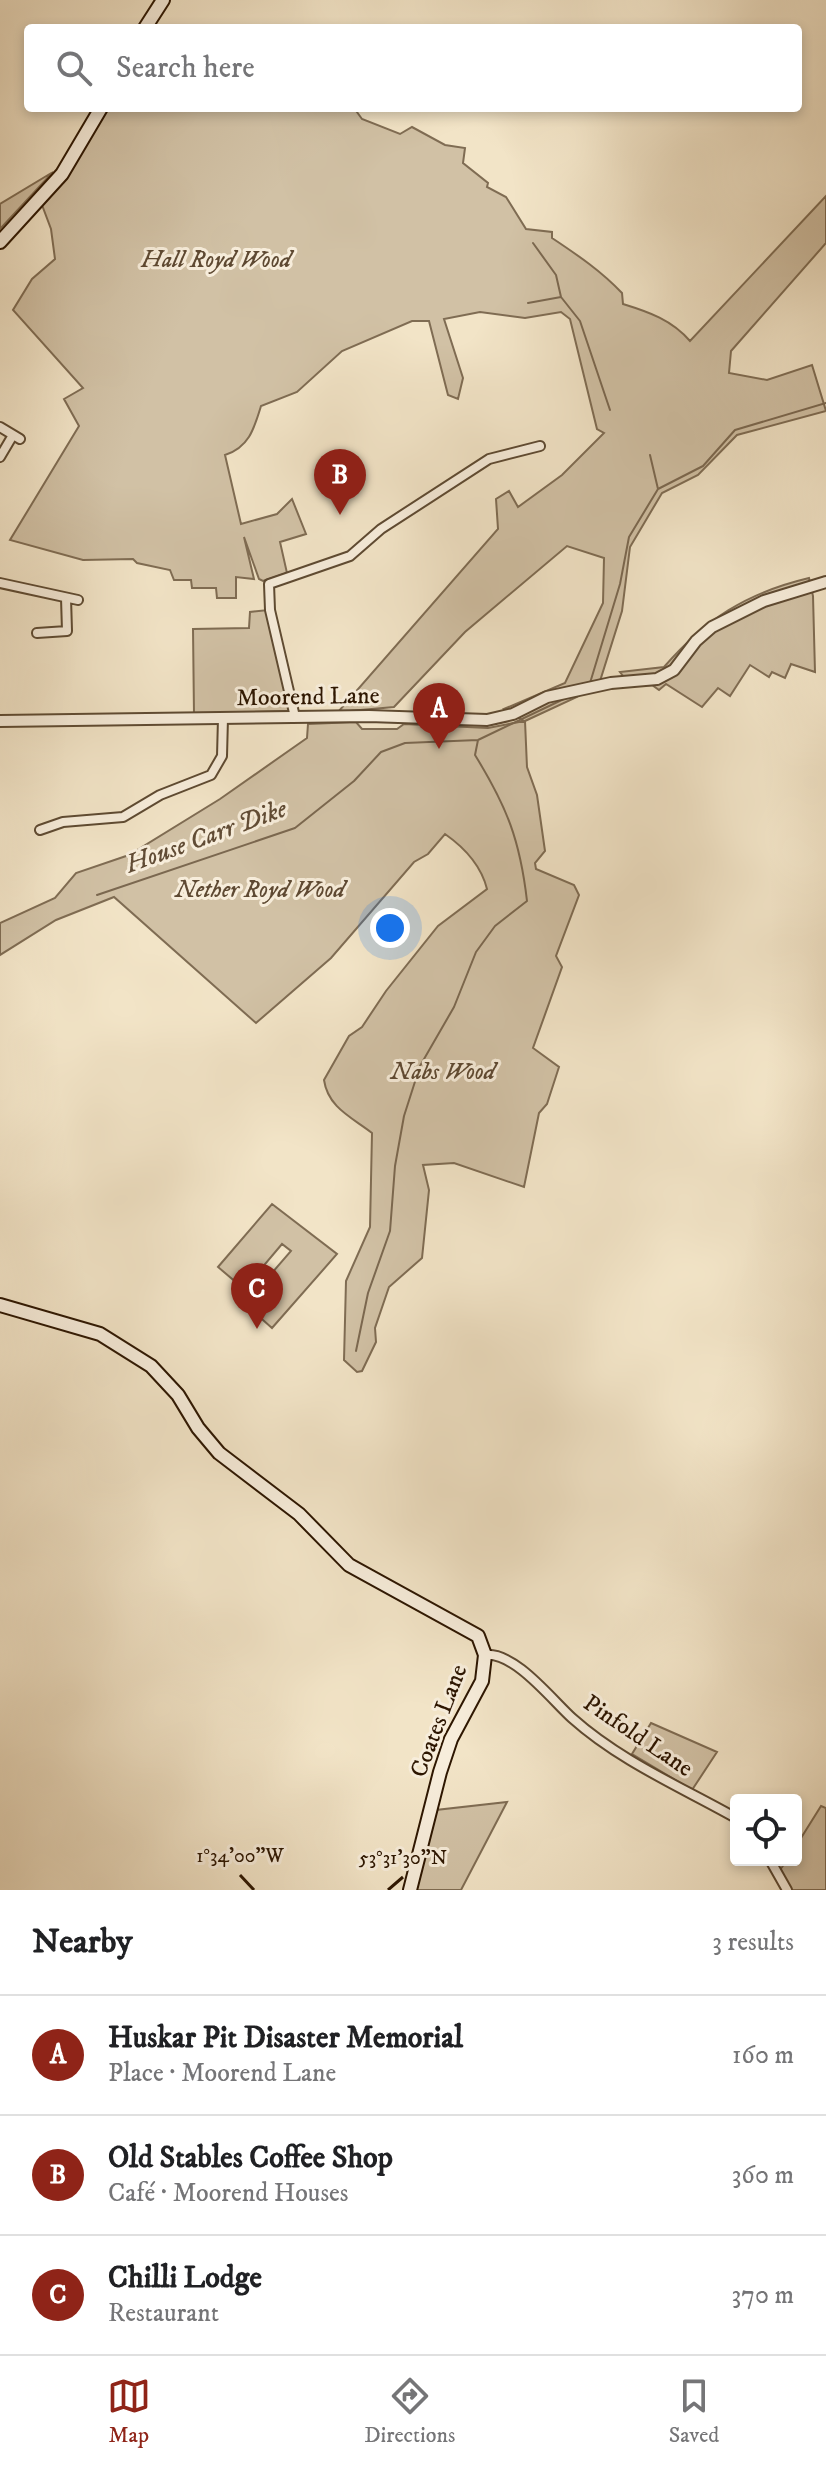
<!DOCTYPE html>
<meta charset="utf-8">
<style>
:root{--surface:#fff;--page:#f2f2f2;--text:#202124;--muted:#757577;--line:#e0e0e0;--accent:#8f2418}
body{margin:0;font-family:"IM FELL DW Pica",serif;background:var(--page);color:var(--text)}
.controls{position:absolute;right:24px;bottom:24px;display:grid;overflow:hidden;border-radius:8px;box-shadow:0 4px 12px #0003}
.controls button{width:72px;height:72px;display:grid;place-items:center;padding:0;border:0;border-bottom:2px solid var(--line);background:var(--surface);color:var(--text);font:40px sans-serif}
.you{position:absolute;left:390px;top:928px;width:28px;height:28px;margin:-20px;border:6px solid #fff;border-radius:50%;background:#1a73e8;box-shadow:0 0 0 12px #1a73e833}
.badge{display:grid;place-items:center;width:52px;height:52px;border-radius:50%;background:var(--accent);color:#fff;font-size:26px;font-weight:700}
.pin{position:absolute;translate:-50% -66px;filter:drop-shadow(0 2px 4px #0008)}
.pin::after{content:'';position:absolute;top:42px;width:28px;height:24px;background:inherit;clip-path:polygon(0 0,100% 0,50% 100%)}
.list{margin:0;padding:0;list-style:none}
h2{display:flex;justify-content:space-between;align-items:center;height:104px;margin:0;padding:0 32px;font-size:34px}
h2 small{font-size:26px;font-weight:400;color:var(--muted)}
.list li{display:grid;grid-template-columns:52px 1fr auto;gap:24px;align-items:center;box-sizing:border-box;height:120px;padding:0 32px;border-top:2px solid var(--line)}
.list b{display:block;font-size:30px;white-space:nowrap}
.list p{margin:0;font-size:26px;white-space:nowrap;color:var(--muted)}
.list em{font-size:26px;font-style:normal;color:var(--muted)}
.icon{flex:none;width:44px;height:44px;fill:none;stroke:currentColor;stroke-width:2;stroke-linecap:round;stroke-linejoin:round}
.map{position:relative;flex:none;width:826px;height:1890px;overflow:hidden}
.search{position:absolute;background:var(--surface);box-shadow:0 4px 12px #0003;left:24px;right:24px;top:24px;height:88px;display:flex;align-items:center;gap:20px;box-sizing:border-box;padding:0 28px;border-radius:8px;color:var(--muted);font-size:30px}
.sheet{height:464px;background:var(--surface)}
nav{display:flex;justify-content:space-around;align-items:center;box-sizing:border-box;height:112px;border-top:2px solid var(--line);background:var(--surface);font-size:22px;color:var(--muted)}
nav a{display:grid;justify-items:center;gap:4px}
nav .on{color:var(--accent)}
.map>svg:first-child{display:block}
.green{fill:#d1c1a5;stroke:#7f6c53;stroke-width:2}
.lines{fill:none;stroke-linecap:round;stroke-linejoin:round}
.stream{stroke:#7b6850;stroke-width:2}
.minor-casing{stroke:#5e4a32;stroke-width:12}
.tertiary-casing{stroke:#5e4a32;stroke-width:14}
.secondary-casing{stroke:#2d1601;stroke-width:16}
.minor{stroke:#f7eddb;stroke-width:8}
.tertiary{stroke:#f7eddb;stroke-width:10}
.secondary{stroke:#f7eddb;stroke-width:12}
.ticks{fill:none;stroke:#2d1601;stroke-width:3}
.labels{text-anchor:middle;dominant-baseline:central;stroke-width:6;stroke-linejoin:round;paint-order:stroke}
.park-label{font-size:24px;font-style:italic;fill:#5e4932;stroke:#f7eddb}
.street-label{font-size:24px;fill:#2d1601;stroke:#f7eddb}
.water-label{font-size:26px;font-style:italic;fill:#614c35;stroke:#f7eddb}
.ticks-label{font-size:20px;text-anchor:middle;fill:#2d1601;stroke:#f7eddb;stroke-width:6;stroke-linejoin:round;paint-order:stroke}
</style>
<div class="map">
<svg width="826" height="1890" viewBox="0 0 826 1890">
<rect width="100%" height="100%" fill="#f2e4c7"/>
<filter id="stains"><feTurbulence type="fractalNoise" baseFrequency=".0025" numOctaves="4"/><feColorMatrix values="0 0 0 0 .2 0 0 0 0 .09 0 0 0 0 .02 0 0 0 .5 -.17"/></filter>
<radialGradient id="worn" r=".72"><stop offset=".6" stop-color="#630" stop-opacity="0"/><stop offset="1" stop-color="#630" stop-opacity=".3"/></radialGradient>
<path class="green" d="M106,108h248l8,11 38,15 12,-7 33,18 20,3 -2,15 25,20 -1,4 19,10 20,32 26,3v6c27,18 49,33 70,55l1,11c26,8 49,16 67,37l136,-145v47l-95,108 -2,22 38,7 45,-15 14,46 -89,24 -39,40 -36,18 -32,54 -8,64 -22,70 -23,16 -52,24 2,46 10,28 8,56 -10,12 1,6 38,16 5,10 -23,61 6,11 -29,81 26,19 -12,37 -8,9 -15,74 -70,-24 -31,2 6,25 -7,68 -33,29 -14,41 1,14 -14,29 -5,1 -13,-12 2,-79 24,-54 2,-94c-19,-15 -44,-25 -48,-53l25,-44 13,-9 24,-36 52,-65 49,-37c-6,-24 -22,-41 -42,-55l-17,20 -14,8 -83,96 -75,65 -142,-126 -58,23 -56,35v-32l55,-25 21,-25 53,-18 91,-56 87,-61 1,-14 48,-2 6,7h35l7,-5 84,4 36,-7 -20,-12 61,-26 38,-80 1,-45 -37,-12 -102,86 -71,75 -56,5 160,-183 -2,-30 13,-8 9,16 44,-32 42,-42 -7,-4 -27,-110 -9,-7 -36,6 -45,-6 -36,7 19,59 -5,21 -10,-4 -19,-74h-17l-70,30 -45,41 -36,14c-7,23 -12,41 -36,49l16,69 36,-10 15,-15 14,35 -26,8 7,31 -24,8 -4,-2 -15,-42 10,42 -18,-2v21h-19l-1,-10h-24l-1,-8h-17l-4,-10 -33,-7 -4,-4 -50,1 -73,-20 69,-114 -15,-27 19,-11 -70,-78 19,-31 23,-20 -4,-30 -9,-24 30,-39z
M53,172l-53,57v-25z
M809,578l4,18 2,76 -24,-8 -6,14 -13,-6 -3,5 -19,-12 -20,31 -12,-8 -16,19 -36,-23 -7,6 -7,-5 -21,1 -11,-14 44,-5c42,-48 82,-74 145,-89z
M268,610l22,101 -96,3 -1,-85 56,-1 1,-16z
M272,1204l65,50 -65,74 -27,-24 46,-53 -9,-7 -38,45 -26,-22z
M651,1723l66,29 -25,38 -60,-36z
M507,1802l-46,88h-48l23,-80z
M821,1806l5,2v82h-35l-11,-20 7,-10h9v-14z"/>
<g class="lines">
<path class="stream" d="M533,243l23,32 5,22 19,24 30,89
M528,303l33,-6
M650,455l8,34
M590,683l30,-99 9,-47 29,-48 45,-23 32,-36 91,-27
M97,895l198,-67 59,-47 27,-29 24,-9 73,-3 90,-43
M356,1351l12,-58 22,-62 5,-65 9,-50 16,-50 34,-59 22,-55 19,-26 32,-25c-7,-61 -20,-94 -52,-146l3,-15"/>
<g class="minor-casing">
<path id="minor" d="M0,427l20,12
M0,457l13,-22
M0,583l78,17
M37,633l30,-2 -1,-33
M295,717l-25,-107 -1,-26 81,-28 31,-27 108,-70 51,-13
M40,830l23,-8 60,-5 37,-22 51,-20 11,-19 1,-38
M485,1655c29,-4 67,45 87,63 48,43 109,69 164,100
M770,1860l17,30"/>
</g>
<g class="tertiary-casing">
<path id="tertiary" d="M0,721l369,-5 118,4 26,-6 34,-17 64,-14 46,-4 17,-9 22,-29 16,-14 52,-26 62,-19"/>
</g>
<g class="secondary-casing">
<path id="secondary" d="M145,28l18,-28
M0,242l62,-68 39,-66
M0,1305l100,29 51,32 27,29 20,33 21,25 80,61 50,51 129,71 7,19 -3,26 -31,58 -11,33 -30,118"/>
</g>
<use href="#minor" class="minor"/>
<use href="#tertiary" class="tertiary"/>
<use href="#secondary" class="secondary"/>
</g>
<path class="ticks" d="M240,1875l14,15M388,1890l15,-13"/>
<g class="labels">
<g class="park-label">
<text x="216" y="260">Hall Royd Wood</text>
<text x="260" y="890">Nether Royd Wood</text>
<text x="443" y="1072">Nabs Wood</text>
</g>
<g class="street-label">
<text transform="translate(308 697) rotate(-1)">Moorend Lane</text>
<text transform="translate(439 1721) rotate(-69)">Coates Lane</text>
<text transform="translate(638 1736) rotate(34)">Pinfold Lane</text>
</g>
<g class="water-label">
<text transform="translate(206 837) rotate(-20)">House Carr Dike</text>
</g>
</g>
<g class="ticks-label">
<text x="240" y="1862">1°34'00"W</text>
<text x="403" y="1864">53°31'30"N</text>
</g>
<rect width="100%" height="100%" filter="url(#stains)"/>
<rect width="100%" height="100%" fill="url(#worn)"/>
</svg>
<div class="controls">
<button><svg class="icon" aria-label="locate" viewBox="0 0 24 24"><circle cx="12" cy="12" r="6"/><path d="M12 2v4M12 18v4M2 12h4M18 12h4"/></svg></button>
</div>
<div class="you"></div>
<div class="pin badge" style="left:439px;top:749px">A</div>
<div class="pin badge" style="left:340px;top:515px">B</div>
<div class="pin badge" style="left:257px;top:1329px">C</div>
<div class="search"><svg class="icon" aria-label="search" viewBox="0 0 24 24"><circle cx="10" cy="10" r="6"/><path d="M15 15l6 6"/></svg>Search here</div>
</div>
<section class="sheet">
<h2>Nearby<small>3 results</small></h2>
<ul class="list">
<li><span class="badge">A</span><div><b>Huskar Pit Disaster Memorial</b><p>Place · Moorend Lane</p></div><em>160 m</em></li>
<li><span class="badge">B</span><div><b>Old Stables Coffee Shop</b><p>Café · Moorend Houses</p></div><em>360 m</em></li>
<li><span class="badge">C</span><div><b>Chilli Lodge</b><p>Restaurant</p></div><em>370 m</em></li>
</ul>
</section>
<nav>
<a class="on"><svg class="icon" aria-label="map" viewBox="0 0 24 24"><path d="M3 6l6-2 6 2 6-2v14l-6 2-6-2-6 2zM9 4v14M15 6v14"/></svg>Map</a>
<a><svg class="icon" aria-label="directions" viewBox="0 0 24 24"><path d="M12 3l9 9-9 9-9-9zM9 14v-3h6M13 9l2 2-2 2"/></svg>Directions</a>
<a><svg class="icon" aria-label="saved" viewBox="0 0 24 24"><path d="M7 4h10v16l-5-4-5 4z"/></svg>Saved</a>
</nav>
